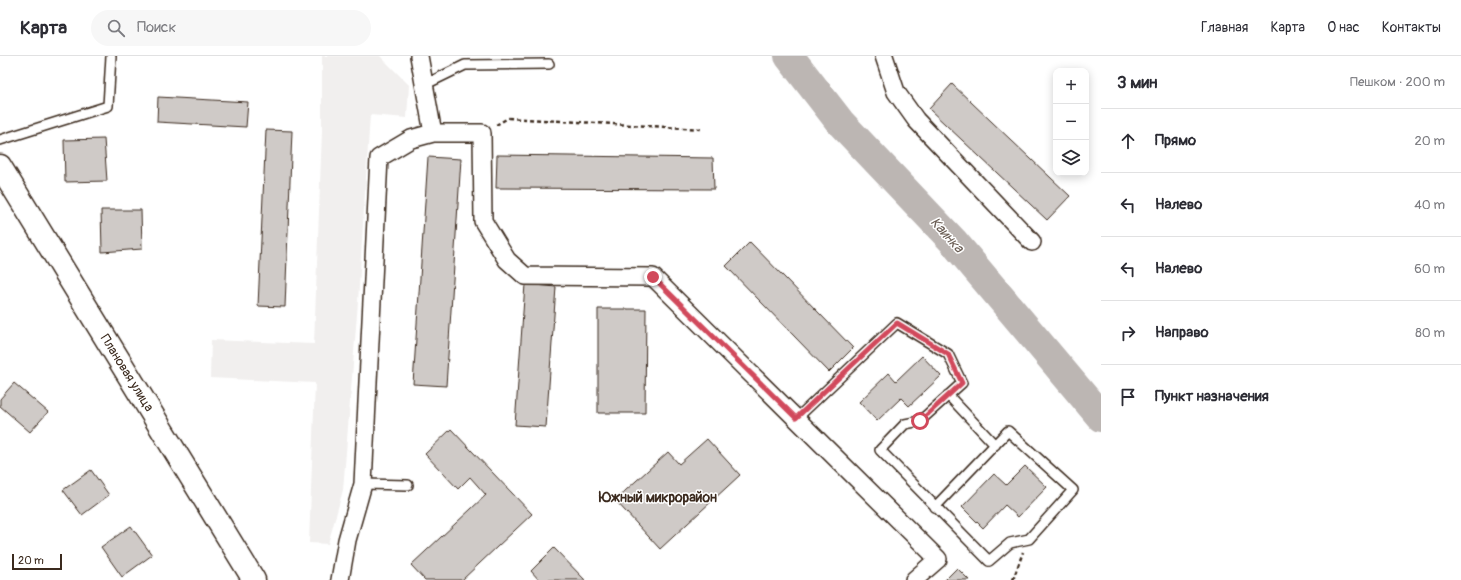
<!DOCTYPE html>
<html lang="ru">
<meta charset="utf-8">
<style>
:root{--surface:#fff;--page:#f7f7f7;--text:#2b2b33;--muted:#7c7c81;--line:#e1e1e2}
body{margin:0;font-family:Pangolin,sans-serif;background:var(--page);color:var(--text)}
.controls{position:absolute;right:12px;top:12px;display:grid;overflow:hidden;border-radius:8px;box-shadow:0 2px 10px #0003}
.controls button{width:36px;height:36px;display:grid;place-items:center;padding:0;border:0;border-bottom:1px solid var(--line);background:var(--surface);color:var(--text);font:20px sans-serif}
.scale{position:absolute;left:12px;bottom:10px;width:50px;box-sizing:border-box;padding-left:4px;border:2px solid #3b2a1e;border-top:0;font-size:11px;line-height:14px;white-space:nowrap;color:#3b2a1e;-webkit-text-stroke:3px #fff;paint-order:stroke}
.stop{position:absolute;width:12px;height:12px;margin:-9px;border:3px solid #d1495b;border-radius:50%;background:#fff}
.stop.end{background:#d1495b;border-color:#fff;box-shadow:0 1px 4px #0008}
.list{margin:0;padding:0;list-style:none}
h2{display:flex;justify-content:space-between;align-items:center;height:52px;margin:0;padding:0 16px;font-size:17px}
h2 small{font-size:13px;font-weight:400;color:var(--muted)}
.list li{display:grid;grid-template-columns:26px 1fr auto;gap:12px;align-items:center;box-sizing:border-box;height:64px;padding:0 16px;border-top:1px solid var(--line)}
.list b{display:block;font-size:15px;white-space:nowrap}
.list em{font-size:13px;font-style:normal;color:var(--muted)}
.icon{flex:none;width:22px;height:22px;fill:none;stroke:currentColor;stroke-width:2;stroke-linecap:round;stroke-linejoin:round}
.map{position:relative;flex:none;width:1101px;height:524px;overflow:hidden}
header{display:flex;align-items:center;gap:24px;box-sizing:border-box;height:56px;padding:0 20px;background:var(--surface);border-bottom:1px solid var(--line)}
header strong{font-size:19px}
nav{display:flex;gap:22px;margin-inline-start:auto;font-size:14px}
.search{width:280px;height:36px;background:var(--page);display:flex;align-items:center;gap:10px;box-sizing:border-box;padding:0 14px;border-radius:22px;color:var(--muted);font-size:15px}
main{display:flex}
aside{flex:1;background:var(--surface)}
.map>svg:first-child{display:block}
.built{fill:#f1efee}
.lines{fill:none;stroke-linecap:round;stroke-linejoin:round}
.river{stroke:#bcb6b3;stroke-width:30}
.building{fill:#cfcac7;stroke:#3b2a1e}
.lane-casing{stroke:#3b2a1e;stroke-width:12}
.street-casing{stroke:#3b2a1e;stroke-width:20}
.secondary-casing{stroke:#3b2a1e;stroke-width:25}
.path{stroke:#3b2a1e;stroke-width:2.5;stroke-dasharray:4 3;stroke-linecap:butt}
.lane{stroke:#fff;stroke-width:9}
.street{stroke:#fff;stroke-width:17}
.secondary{stroke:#fff;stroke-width:22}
.route{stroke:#d1495b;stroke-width:5}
.labels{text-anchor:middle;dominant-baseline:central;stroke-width:3;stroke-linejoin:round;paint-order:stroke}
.street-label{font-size:13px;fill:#3b2a1e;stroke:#fff}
.water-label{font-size:14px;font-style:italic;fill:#685b52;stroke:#fff}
.neighbourhood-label{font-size:14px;font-weight:bold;fill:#3b2a1e;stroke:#fff}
</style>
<header>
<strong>Карта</strong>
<div class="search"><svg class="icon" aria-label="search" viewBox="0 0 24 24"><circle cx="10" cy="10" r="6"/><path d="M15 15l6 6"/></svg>Поиск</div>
<nav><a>Главная</a><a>Карта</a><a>О нас</a><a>Контакты</a></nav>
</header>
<main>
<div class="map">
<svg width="1101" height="524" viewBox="0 0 1101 524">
<rect width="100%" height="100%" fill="#fff"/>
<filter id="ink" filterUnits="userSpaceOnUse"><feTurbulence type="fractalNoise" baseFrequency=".025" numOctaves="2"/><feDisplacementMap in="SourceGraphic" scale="8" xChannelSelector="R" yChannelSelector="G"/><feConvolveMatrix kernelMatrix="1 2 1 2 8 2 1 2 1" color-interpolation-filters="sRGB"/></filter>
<g filter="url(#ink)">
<path class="built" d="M322,0h58l29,29 -2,33 -37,-3 -12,187 -15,188 -15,54 -19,-1 6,-160 -105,-5 1,-38 103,4 8,-213z"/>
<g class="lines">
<path class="river" d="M789,0l51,66 113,119 148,176"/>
</g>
<path class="building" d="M952,28l118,112 -23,24 -118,-111z
M158,41l90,5 -2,25 -89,-5z
M266,74l26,1 -7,176 -27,-1z
M104,83l3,42 -42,1 -1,-42z
M497,99l216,3 1,31 -218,-1z
M428,101l33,2 -15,227 -33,-2z
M101,154h40l1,39 -40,3z
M750,186l103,106 -24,24 -103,-106z
M525,228l31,3 -10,140 -31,-2z
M598,253h48l-1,104h-47z
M922,300l19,20 -32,30 -8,-8 -24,23 -18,-19 30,-29 7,8z
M14,327l34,29 -18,20 -30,-26v-7z
M451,373l81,85 -70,66h-37l-14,-15 75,-70 -16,-18 -12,12 -33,-35z
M707,383l33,36 -80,74 -45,-49 53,-48 11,12z
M1025,410l22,21 -29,30 -13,-12 -22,23 -21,-21 32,-33 12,11z
M91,414l18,25 -27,20 -19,-25z
M131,470l21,29 -30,22 -21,-30z
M554,492l31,32h-46l-8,-9z
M957,512l12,12h-24z"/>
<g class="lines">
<g class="lane-casing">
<path id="lane" d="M424,29l41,-20 84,-1
M0,84l108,-34 3,-50
M948,339l47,50
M796,363l101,-96 51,31 14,29 -42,38 -15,3 -25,26 109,111 21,-18 19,-4 44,-49 -65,-59 -73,76
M363,428l45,1"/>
</g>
<g class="street-casing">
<path id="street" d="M419,0l14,77
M884,0l12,36 20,28 116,122
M340,524l7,-40 16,-56 16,-326 32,-19 22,-6h49l1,88 24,39 18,16 128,1 285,282 -24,21"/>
</g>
<g class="secondary-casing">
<path id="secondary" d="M0,110l254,414"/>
</g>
<path class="path" d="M496,69l12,-7 193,11
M1013,524l10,-28"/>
<use href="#lane" class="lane"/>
<use href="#street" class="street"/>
<use href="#secondary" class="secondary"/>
</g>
</g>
<g class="lines" filter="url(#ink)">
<path class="route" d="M653,221l143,141 101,-95 51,31 14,29 -42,38"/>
</g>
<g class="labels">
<g class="street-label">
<text transform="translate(127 317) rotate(58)">Плановая улица</text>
</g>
<g class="water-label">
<text transform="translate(947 179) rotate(48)">Каинка</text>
</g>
<g class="neighbourhood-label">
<text x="658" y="441">Южный микрорайон</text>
</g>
</g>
</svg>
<div class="controls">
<button>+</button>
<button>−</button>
<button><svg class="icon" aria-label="layers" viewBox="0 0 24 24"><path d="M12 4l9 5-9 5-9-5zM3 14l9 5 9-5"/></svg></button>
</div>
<div class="scale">20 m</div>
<div class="stop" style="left:920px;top:365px"></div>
<div class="stop end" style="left:653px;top:221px"></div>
</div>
<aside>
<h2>3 мин<small>Пешком · 200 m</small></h2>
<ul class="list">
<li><svg class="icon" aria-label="ahead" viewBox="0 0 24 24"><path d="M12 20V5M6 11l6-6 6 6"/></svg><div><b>Прямо</b></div><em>20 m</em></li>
<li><svg class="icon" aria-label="left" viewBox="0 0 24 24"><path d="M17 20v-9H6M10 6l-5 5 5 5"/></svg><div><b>Налево</b></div><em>40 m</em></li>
<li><svg class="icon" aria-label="left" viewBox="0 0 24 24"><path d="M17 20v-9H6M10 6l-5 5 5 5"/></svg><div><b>Налево</b></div><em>60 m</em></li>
<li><svg class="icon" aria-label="right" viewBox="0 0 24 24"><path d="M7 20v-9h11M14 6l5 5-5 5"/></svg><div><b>Направо</b></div><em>80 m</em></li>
<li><svg class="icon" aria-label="arrive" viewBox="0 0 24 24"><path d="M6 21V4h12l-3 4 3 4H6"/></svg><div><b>Пункт назначения</b></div></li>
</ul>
</aside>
</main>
